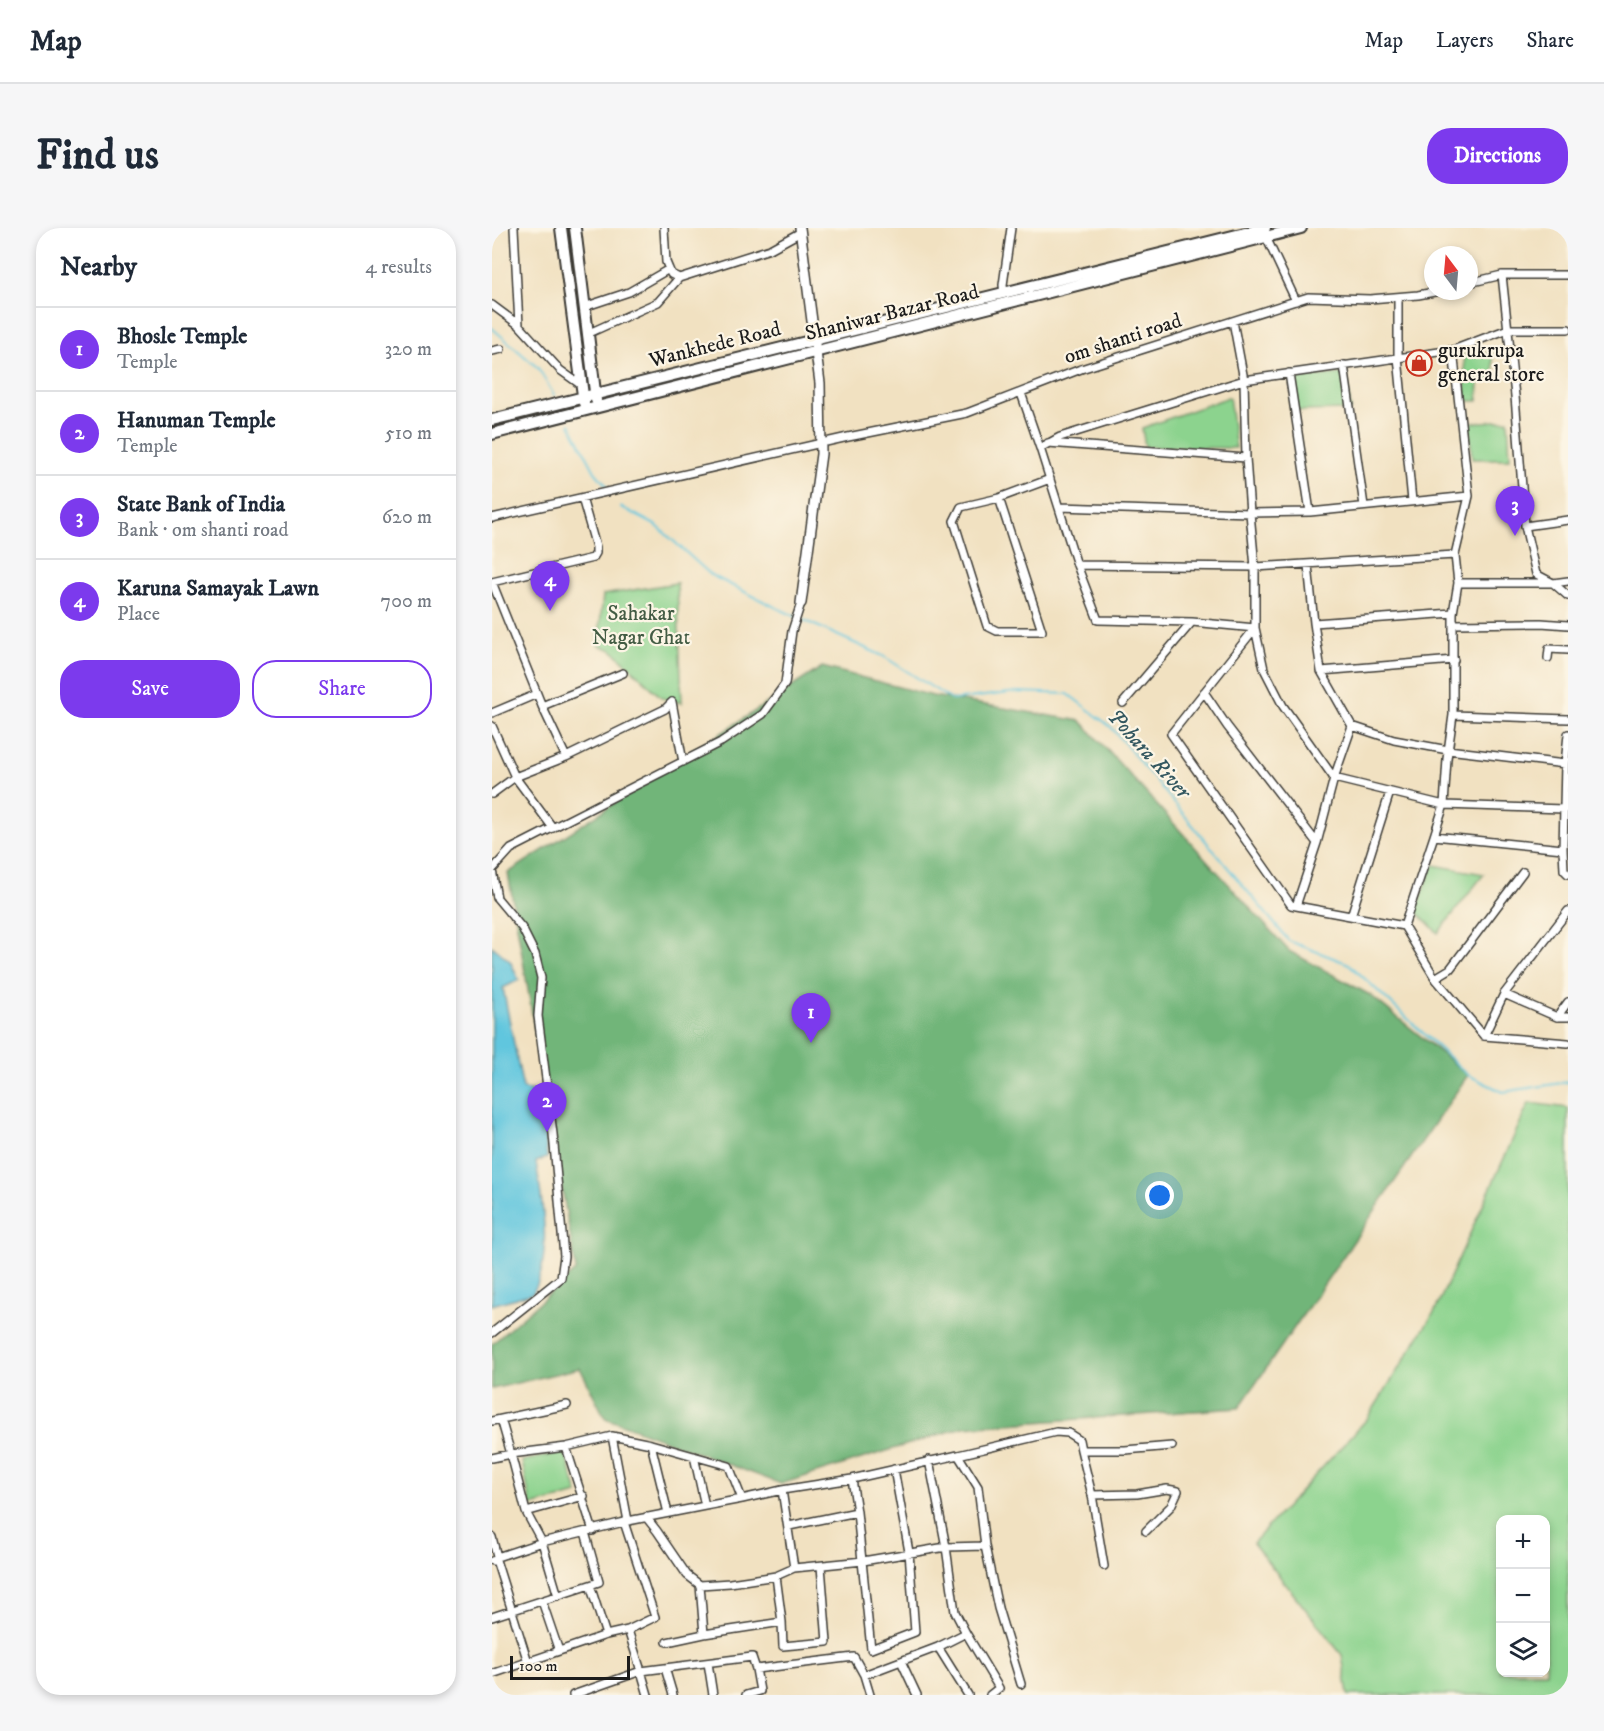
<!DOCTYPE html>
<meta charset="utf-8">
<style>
:root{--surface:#fff;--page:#f6f6f7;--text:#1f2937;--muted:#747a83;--line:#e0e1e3;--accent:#7c3aed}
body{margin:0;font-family:"IM FELL DW Pica",serif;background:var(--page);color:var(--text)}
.controls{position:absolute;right:18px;bottom:18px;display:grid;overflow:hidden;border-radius:12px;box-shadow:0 3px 9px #0003}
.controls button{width:54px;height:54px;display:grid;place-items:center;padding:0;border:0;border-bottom:2px solid var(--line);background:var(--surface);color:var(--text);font:30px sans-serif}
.compass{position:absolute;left:932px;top:18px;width:54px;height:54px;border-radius:50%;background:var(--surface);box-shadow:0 3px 9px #0003;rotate:344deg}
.scale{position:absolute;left:18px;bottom:15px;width:120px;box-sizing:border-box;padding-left:6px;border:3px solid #1c1c1c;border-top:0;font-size:16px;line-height:21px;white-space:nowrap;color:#1c1c1c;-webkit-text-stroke:4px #fcf5e5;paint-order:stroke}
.you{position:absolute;left:668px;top:968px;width:21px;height:21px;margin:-15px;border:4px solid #fff;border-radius:50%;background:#1a73e8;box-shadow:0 0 0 9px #1a73e833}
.badge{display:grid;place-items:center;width:39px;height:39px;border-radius:50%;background:var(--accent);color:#fff;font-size:20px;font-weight:700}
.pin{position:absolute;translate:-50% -50px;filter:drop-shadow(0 2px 3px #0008)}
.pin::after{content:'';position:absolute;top:32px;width:21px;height:18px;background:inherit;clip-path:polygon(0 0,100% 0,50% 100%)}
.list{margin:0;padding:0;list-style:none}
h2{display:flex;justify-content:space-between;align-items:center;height:78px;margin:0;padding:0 24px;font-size:26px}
h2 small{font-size:20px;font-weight:400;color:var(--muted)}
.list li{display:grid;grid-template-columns:39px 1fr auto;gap:18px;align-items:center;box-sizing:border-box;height:84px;padding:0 24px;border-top:2px solid var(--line)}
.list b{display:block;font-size:22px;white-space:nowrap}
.list p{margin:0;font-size:20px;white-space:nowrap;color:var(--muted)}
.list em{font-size:20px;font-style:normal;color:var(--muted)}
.actions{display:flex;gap:12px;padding:18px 24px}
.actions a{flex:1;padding:14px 0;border:2px solid var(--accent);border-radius:24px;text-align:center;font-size:21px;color:var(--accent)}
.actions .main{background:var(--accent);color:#fff}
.icon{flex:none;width:33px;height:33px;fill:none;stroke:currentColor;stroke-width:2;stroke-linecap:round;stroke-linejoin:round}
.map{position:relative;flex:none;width:1076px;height:1467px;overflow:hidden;border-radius:24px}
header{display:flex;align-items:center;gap:36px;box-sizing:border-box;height:84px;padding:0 30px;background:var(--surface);border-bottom:2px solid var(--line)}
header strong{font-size:28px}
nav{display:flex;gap:33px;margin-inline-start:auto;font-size:21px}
.intro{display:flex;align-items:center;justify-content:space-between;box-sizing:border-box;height:144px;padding:0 36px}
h1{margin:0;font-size:42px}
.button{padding:15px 27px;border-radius:24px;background:var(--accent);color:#fff;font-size:21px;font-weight:700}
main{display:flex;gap:36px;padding:0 36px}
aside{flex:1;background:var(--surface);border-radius:24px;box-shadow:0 3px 9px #0003}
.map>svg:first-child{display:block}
.green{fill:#8cd38e;stroke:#547855;stroke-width:1.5;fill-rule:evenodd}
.forest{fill:#71b579;stroke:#46684a;stroke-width:1.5}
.water{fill:#61c6de;stroke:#3e717d;stroke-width:1.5}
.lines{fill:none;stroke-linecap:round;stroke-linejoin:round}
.stream{stroke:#61c6de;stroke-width:2}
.minor-casing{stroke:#3c3a35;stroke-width:10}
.tertiary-casing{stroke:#3c3a35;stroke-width:12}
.secondary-casing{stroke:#3c3a35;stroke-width:14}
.minor{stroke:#fff;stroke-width:7}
.tertiary{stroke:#fff;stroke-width:9}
.secondary{stroke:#fff;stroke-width:10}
.labels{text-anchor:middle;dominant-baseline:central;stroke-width:4.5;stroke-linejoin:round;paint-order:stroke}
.street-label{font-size:21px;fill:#1c1c1c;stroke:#fcf5e5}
.poi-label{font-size:21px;fill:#1c1c1c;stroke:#fcf5e5;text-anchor:start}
.park-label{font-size:21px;fill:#435c44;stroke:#fcf5e5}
.water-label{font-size:22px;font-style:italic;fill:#345860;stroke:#fcf5e5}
</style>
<header>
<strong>Map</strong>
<nav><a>Map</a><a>Layers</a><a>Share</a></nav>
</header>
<div class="intro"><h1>Find us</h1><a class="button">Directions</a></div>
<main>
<aside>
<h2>Nearby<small>4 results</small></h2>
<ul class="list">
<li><span class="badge">1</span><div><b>Bhosle Temple</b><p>Temple</p></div><em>320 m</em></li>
<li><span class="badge">2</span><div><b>Hanuman Temple</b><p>Temple</p></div><em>510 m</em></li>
<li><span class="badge">3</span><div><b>State Bank of India</b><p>Bank · om shanti road</p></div><em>620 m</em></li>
<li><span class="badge">4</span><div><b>Karuna Samayak Lawn</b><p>Place</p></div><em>700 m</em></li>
</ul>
<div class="actions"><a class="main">Save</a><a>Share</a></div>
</aside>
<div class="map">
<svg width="1076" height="1467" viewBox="0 0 1076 1467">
<rect width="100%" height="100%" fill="#fcf5e5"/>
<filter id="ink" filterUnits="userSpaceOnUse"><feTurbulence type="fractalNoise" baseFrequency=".0167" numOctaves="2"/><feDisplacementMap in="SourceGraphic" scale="12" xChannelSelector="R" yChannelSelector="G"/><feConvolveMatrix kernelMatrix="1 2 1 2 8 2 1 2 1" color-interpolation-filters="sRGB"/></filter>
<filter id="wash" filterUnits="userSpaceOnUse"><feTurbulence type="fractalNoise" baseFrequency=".008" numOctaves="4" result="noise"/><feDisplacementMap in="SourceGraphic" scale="24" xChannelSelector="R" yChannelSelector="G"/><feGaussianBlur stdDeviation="1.35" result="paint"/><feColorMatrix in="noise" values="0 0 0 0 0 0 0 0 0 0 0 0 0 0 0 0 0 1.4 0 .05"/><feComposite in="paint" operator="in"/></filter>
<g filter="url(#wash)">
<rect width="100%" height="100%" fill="#f1e1c1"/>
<path class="green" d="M1000,125l3,26 -16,1 -1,21h-12l-2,-47z
M854,145l5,37 -54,1 -4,-32z
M737,169l7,51 -91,-1 -3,-19z
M1016,192l2,39h-38l-3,-36z
M185,355l5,120 -20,-5 -50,-48 -14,-5 5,-50z
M941,637l51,9 -46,59 -22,-22z
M1037,875l39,5v587h-220l-6,-40 -89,-112 114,-124 68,-108zM1008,1292h46v152h-46z
M73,1224l13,42 -47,12 -9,-45z"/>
<path class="forest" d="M330,439l111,29 148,25 208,230 81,44 98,80 -229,333 -275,19 -183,57 -176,-66 -25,-50 -88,21v-45l84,-74 -68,-397z"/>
<path class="water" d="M0,718l18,15 9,19 -16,8 20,101 18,3 6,66 -11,4c6,39 17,96 -3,131l-41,12z"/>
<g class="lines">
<path class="stream" d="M0,100l46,40 16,27
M78,196l25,48 12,14
M129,279l36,19 54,49 66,33 106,48 69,44 65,-8 51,2 43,33 178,214 60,23 119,111 35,17 65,-10"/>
</g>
</g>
<g filter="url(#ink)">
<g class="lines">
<g class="minor-casing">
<path id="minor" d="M22,0l5,97 41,45 21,15
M172,0l2,34 5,12 8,4 91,-29 31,-17
M773,7l31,66
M1010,47h66
M977,55l33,-8 13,121 10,130 11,48 17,9 15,13
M512,66l-1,-9 8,-57
M906,69v60l14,144
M0,77l27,20
M92,79l45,-15 40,-23
M95,106l71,-32 21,-24
M961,122l55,-21h60
M0,123l9,-2
M852,137l20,141
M797,145l21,139
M529,165l19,55 20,-11 184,-57 -11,-59
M556,215l198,15 4,55 -191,-6
M548,220l37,117 21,55 94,2 -69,81
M754,230l-2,-78 209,-30 16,146 -159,16 -60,1 5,54v61l9,41 19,37 51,72 110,27 120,4
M507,270l-38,9 -7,14 33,105 10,5h45l-43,-133 51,-19
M0,290l356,-81 119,-24 114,-44 227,-72 62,2 48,-4 22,-4
M1033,298l43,-6
M963,327l14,-59
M585,337l178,2 200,-12 3,28 -5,30v102l-6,44 -3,46 -10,31 129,13 2,-85 3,-30
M816,337l6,58 139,-10
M0,354l50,124 24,51
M0,354l101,-24 3,-5v-6l-14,-49
M966,355h95l15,-2
M700,394l63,6 -84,106 120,171 113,21 31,52 49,58 20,-42 64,-83
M962,396l87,-1 27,2
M1056,430l1,-9 19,1
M829,443l133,-11
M712,464l23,34 90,117 17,-65 18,-52 -31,-55 -7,-48
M50,478l81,-33
M0,485l45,-19
M961,487l115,4
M0,498l23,51 51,-20 99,-48 7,-7 11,60
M860,498l42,14 54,10 117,14
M0,566l23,-17 38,51
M1071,621l1,21 4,4
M804,678l21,-63
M859,688l39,-124
M912,698l30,-90
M943,750l15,-9 73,-97
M1012,766l53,23h11
M1065,789l11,-15
M992,808l84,7
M0,1105l69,-55 3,-22 -11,-122 -15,-118 3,-38 -6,-24 -13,-26 -25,-30 -5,-28 19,-21 210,-107 42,-28 22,-30 7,-53 9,-28
M0,1193l75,-16
M120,1208l16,85
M159,1216l17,69
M74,1219l27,84
M466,1227l98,-23 12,1 11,7 2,10
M0,1230l19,-4 -10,-35
M600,1267l45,-1 30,-5 11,2 -7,15 -25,25
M92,1268l-58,16 -15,-58 55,-7 46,-11 39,8 78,22 13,33 -37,7 -11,-50
M250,1271l40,-9
M34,1284l16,30 16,54
M365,1284l14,137 44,-17 -6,-80 -15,-83
M154,1289l11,14 30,44 13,10 30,-2 46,-7 18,-8 -12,-78 70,-11 106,-24 20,32 7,59
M132,1294l31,95 -27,13
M297,1298l68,-14 -5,-33
M0,1309l5,20
M4,1332l32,102
M0,1333l4,-1 1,-3 45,-15 86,-21 77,-15
M612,1338l-12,-71 -11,-45h44l47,-4
M302,1340l69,-7 83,-14 -17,-87
M284,1348l6,46
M98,1357l16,50
M208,1357l4,49
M50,1373l17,50
M0,1389l107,-35 -14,-50
M474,1405l-11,-21 -9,-65 39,-1 13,62 23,76
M175,1414l37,-8 78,-12 1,24 44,-4 -6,-76
M446,1419l30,48
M409,1433l16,34
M216,1435l5,32
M173,1440l8,27
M0,1446l114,-39 22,-5 13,41 111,-14 4,12 98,-12 10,18 74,-28 28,-14 33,55 -9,7
M372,1447l6,20
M81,1467l68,-24 7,24
M254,1467l14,-4 -4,-22"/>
</g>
<g class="tertiary-casing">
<path id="tertiary" d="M308,0l20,155 1,71 -20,149"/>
</g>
<g class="secondary-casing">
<path id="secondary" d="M69,0l23,175
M83,0l21,172
M0,192l773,-192
M0,206l809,-206"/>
</g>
<use href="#minor" class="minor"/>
<use href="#tertiary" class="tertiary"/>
<use href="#secondary" class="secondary"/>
</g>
</g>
<defs>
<g id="shop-ring" transform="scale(1.35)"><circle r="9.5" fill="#fcf5e5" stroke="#c8321e" stroke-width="1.5"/><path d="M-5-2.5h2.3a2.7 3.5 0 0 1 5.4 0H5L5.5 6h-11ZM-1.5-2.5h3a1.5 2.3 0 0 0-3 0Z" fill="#c8321e"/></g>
</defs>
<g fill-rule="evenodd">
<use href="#shop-ring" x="927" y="135"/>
</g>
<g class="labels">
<g class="street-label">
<text transform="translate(400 85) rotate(-14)">Shaniwar Bazar Road</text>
<text transform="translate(631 111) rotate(-18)">om shanti road</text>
<text transform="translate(223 117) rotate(-14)">Wankhede Road</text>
</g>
<g class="poi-label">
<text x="946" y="123">gurukrupa<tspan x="946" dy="24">general store</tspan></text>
</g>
<g class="park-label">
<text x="149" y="386">Sahakar<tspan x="149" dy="24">Nagar Ghat</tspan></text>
</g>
<g class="water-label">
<text transform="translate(657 526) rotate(48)">Pohara River</text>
</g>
</g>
</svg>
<div class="controls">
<button>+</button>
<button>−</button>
<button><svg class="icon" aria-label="layers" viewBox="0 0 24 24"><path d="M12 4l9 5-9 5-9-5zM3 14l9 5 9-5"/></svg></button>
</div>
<svg class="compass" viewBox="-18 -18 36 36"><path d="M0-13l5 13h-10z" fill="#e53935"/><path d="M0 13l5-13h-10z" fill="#747a83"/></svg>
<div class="scale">100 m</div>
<div class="you"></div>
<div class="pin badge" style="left:319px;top:815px">1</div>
<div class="pin badge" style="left:55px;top:904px">2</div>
<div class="pin badge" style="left:1023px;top:308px">3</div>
<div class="pin badge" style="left:58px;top:383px">4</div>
</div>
</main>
